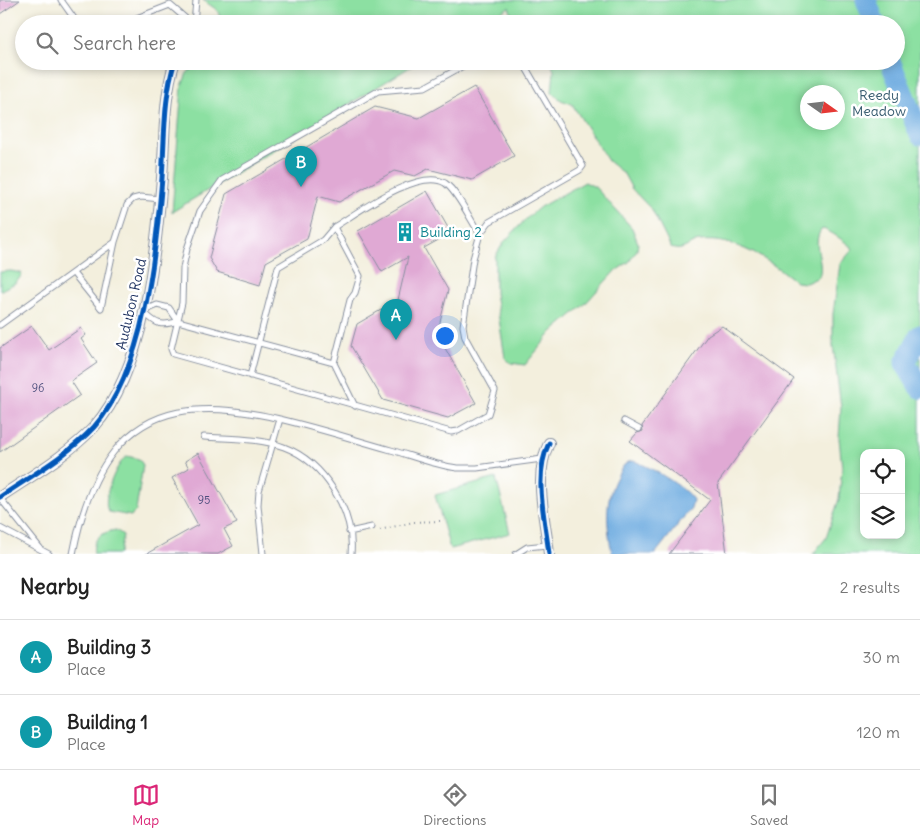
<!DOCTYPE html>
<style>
:root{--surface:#fff;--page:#f6f6f6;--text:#222;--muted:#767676;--line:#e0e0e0;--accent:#db2777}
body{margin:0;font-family:Delius,sans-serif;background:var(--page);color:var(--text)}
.controls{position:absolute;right:15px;bottom:15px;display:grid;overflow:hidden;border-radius:10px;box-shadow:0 2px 8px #0003}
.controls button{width:45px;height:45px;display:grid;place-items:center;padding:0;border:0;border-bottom:1px solid var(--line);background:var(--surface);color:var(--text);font:25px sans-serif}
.compass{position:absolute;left:800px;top:85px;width:45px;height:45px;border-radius:50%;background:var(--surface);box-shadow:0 2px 8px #0003;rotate:104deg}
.you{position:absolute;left:444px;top:335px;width:18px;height:18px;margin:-12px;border:4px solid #fff;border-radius:50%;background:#1a73e8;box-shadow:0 0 0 8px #1a73e833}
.badge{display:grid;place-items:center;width:32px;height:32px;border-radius:50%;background:var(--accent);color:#fff;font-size:16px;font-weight:700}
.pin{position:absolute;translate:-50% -41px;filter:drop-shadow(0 1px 2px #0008)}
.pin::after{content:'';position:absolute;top:26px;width:18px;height:15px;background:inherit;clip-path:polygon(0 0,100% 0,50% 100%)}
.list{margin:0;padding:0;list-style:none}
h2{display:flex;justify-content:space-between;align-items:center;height:65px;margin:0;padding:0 20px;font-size:21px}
h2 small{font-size:16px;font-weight:400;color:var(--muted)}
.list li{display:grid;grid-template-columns:32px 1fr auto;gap:15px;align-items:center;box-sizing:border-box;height:75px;padding:0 20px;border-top:1px solid var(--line)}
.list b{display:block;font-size:19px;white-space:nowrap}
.list p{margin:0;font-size:16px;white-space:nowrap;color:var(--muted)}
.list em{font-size:16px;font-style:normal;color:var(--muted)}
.icon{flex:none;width:28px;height:28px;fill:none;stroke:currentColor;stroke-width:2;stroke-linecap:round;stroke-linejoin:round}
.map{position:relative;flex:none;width:920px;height:554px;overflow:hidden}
.search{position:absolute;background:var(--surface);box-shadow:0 2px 8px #0003;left:15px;right:15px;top:15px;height:55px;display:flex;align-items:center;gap:12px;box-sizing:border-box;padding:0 18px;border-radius:28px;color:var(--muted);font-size:19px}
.sheet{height:215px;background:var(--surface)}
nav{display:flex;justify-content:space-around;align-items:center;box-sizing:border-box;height:70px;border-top:1px solid var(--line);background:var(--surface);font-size:14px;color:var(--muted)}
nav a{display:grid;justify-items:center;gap:2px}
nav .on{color:var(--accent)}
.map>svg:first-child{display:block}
.green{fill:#8ce0a2;stroke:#548880;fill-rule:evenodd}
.water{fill:#6dabe0;stroke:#446d9f}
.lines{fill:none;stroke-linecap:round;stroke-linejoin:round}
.river{stroke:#6dabe0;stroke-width:21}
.building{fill:#e0a9d4}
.lane-casing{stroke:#878f9e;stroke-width:7}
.street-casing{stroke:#878f9e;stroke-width:12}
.path{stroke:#878f9e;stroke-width:2;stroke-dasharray:1 4;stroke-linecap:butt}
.lane{stroke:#fff;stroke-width:5}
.street{stroke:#fff;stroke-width:10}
.cycleway-casing{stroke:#fff;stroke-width:8}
.cycleway{stroke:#0057b8;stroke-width:5}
.labels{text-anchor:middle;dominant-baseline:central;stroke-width:5;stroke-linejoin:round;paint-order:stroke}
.number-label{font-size:11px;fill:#4c4e7c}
.park-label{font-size:14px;fill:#375b6f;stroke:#fff}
.culture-label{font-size:14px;fill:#0d838f;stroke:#fff;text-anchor:start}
.street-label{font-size:14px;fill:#1b2f5e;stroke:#fff}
</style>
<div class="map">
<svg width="920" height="554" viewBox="0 0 920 554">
<rect width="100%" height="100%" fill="#fff"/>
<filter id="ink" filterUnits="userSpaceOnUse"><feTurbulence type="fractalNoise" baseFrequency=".02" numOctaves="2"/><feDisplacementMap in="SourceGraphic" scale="10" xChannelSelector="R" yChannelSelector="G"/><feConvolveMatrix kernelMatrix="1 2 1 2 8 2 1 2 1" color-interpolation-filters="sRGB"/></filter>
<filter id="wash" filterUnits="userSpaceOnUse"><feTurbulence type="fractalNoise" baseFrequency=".0096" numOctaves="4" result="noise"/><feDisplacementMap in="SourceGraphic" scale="20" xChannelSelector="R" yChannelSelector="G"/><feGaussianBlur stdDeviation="1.12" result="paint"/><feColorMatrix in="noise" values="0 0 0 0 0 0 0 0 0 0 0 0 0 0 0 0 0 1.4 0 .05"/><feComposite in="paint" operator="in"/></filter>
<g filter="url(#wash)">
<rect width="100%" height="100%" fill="#f3efdd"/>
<path class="green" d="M203,0h717v554h-107l13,-16 13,-39 3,-31 -3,-30 2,-31 -8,-62v-31l7,-50 13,-15c-3,-4 -25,-20 -31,-20 -12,14 3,31 -3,48l-13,6 -10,-1c-26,-21 -60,-45 -97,-41 -11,2 -15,12 -28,7l-19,-38 -20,-21 -8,-15 -16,-13 -36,-57 -11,-4 -9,-8 2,-21 -3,-10h345v-37h-381l-6,-17 -28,17h-258l-6,-14zM838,92v30h-30v-30zM864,453h37v82h-37z
M201,61h219l-248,151 10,-126 5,-13z
M585,182l10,5 37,41 6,15 -1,7 -8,12 -15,10 -30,33 -32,27 -27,33 -14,-2 -6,-5 -10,-65v-36l9,-15 23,-24 13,-11z
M11,271l11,2c-5,13 -12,11 -22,18v-19z
M127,456l12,3 4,6 -7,46 -5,5 -22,-4c-9,-10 7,-49 18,-56z
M496,478l14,55 -60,16 -15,-54z
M116,530l7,5 -4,19h-25c-3,-16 9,-22 22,-24z"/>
<path class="water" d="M633,461c13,3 54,27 60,39l-2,8 -36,46h-43c-5,-29 -9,-54 7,-81 4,-7 6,-11 14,-12z"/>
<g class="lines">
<path class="river" d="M866,0l9,24
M890,61l30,74
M920,335l-15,28 15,25"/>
</g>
<g id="blocks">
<path class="building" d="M0,0h20l-20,14z
M474,87l40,69 -42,24 -44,-11 -13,7 -21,-5 -55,31 -21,-6 -11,43 -41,23 -6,23 -43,-13 -8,-14 17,-64 149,-87 44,11z
M427,191l24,42 -27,15 24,42 -11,44 39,69 -28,15 -65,-18 -32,-54 6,-22 41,-24 10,-43 -26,15 -24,-41z
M32,326l17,24 32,-22 5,7 -5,4 16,24 -26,18 9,14 -80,57v-104z
M722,326l72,53 -76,104 9,71h-58l41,-54 -80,-59 7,-8 6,-2 -1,-5 66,-91z
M198,453l39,70 -13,6 9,17 -15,8h-72l52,-29 -26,-47 17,-10 -4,-7z"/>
</g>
</g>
<g filter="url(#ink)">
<use href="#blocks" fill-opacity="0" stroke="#878f9e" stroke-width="1"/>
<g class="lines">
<g class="lane-casing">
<path id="lane" d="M61,0l17,24
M121,24l49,-19 22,19
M194,24l2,-24
M472,61l-47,26 -47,4 -156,89 -22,31 -13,38 -4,19 -1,35 -11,46 2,5 278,78 7,-1 30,-17 7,-23 -30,-54 -2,-11 10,-67 7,-25 9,-12 91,-52 3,-4 -61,-105
M73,273l28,35 14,-66
M178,321l-9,-13 -12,-3 -14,6c12,13 18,16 35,10l156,42
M0,325l115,-83 12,-37 6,-6 8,-2 19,2
M250,376l28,-109 45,-27 11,-13
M355,406l-21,-43 16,-63 5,-7 5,-17 -26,-49c23,-14 85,-60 111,-44 12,8 26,38 35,51
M624,421l15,8
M204,437c26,2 55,1 80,10 40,15 71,65 67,107
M0,498l40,50
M0,528l49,26
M349,532l23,-5
M73,554c39,-204 172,-145 318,-104 21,6 43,15 66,18h20l65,-9
M263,554l-5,-49 1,-14 21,-72
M516,554l11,-7 20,-2"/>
</g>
<g class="street-casing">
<path id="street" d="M549,443c-16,33 -4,75 0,111
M0,497c31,-21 68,-42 94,-70 51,-57 62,-175 68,-249 3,-39 1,-80 13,-117"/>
</g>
<path class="path" d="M380,530l33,-8 29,-1"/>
<use href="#lane" class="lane"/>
<use href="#street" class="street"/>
<g class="cycleway-casing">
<path id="cycleway" d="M549,443c-16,33 -4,75 0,111
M0,497c31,-21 68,-42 94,-70 51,-57 62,-175 68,-249 3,-39 1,-80 13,-117"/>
</g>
<use href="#cycleway" class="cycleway"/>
</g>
</g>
<defs>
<g id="building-bare" transform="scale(1.5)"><path d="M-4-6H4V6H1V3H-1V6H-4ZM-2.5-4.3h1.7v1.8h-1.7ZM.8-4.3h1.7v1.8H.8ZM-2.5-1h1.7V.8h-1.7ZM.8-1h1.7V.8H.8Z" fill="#0f9aa8" stroke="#fff" stroke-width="2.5" paint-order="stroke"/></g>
</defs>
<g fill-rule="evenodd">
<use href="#building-bare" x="405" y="232"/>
</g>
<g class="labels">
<g class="number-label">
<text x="38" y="388">96</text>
<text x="204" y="500">95</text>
</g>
<g class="park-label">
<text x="879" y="95">Reedy<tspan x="879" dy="16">Meadow</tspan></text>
</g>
<g class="culture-label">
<text x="420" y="232">Building 2</text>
</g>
<g class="street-label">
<text transform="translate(131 304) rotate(-77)">Audubon Road</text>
</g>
</g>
</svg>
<div class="controls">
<button><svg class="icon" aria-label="locate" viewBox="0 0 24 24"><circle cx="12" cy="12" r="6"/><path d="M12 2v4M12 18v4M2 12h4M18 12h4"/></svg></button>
<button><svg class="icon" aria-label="layers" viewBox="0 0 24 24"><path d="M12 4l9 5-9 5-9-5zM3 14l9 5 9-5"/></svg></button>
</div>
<svg class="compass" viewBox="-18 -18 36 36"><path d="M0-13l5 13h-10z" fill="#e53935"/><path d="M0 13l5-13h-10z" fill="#767676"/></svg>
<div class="you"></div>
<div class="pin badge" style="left:396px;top:340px;background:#0f9aa8">A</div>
<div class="pin badge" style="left:301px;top:187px;background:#0f9aa8">B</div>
<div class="search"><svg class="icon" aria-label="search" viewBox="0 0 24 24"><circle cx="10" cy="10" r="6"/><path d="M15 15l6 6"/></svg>Search here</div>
</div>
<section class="sheet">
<h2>Nearby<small>2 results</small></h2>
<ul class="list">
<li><span class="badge" style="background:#0f9aa8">A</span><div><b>Building 3</b><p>Place</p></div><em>30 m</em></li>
<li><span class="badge" style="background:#0f9aa8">B</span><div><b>Building 1</b><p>Place</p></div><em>120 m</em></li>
</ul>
</section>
<nav>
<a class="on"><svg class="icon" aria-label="map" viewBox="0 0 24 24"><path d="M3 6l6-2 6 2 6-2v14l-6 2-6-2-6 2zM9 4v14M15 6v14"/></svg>Map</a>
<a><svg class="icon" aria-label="directions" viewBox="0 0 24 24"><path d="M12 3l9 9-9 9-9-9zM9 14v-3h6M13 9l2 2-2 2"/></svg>Directions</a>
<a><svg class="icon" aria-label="saved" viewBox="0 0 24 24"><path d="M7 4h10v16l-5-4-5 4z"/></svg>Saved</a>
</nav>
